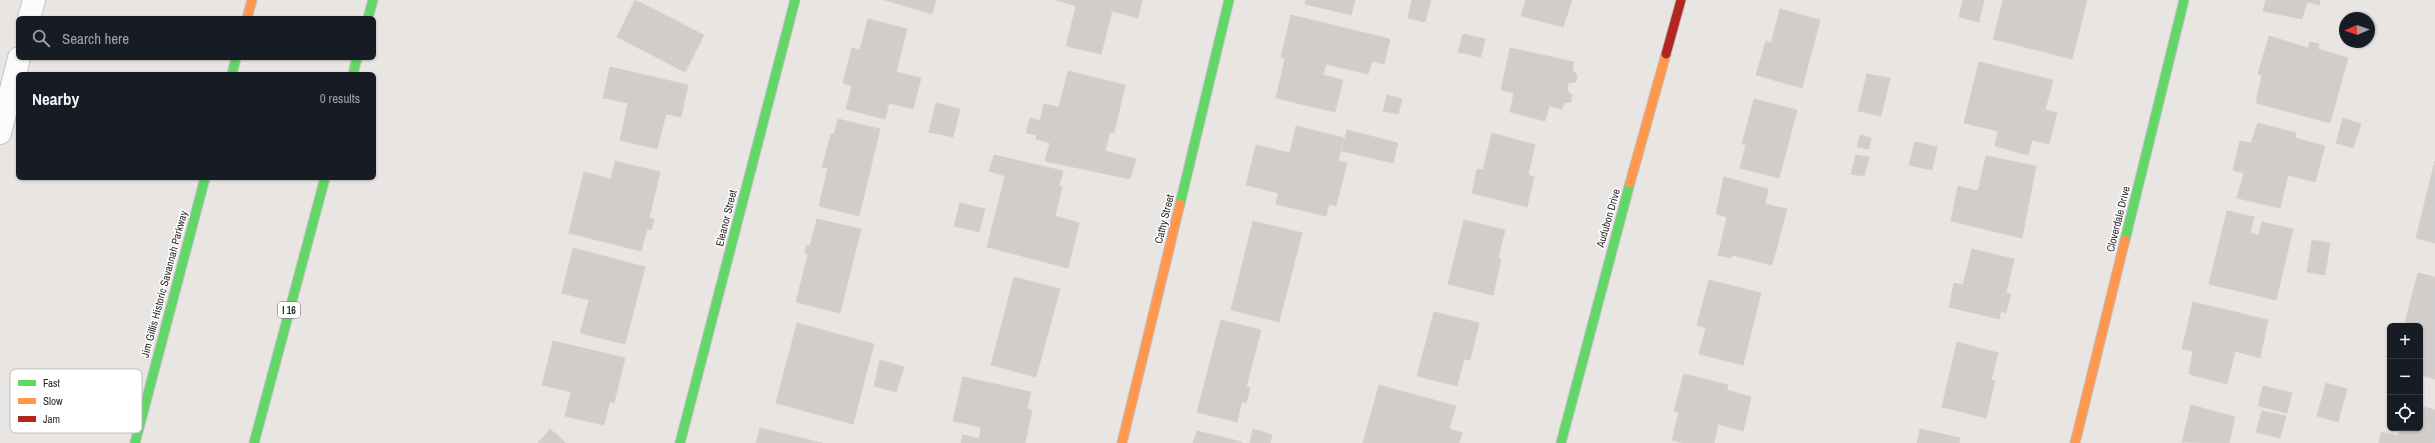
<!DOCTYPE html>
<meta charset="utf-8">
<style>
:root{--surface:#171b24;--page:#20242c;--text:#f1f3f6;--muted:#9ea1a6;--line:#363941}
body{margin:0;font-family:"Archivo Narrow",sans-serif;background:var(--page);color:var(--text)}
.controls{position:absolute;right:12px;bottom:12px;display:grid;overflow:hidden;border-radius:6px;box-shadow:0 1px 3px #0004}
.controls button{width:36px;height:36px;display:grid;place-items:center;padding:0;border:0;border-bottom:1px solid var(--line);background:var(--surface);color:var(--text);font:20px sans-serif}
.compass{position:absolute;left:2339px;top:12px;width:36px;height:36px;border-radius:50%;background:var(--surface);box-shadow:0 1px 3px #0004;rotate:268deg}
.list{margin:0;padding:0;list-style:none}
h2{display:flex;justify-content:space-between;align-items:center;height:52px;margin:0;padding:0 16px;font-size:17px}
h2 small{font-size:13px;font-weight:400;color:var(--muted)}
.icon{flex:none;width:22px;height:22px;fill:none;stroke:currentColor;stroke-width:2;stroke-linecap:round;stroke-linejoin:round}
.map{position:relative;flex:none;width:2435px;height:443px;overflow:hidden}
.search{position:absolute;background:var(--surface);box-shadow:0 1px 3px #0004;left:16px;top:16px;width:360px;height:44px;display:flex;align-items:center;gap:10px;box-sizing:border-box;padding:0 14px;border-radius:6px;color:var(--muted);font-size:15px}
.panel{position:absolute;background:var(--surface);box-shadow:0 1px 3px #0004;left:16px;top:72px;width:360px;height:108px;border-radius:6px}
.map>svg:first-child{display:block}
.building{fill:#d0cdcb;stroke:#d3d0ce}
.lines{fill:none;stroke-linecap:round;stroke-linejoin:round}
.street-casing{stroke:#c3c2c2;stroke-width:24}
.fast-casing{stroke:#c3c2c2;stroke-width:11}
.slow-casing{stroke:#c3c2c2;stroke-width:11}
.jam-casing{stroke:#c3c2c2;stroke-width:11}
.street{stroke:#fcfbfb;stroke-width:22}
.fast{stroke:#63d668;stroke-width:9}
.slow{stroke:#ff974d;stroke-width:9}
.jam{stroke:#b3261e;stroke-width:9}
.labels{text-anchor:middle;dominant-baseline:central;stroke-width:3;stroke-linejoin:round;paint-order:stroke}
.shield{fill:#fff;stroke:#6b6b6b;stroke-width:1}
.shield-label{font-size:10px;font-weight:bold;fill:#2b2b2b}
.street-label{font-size:11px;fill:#2b2b2b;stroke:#fff}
.key{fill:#fff;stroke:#bfbfbf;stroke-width:1}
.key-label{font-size:11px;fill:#2b2b2b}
</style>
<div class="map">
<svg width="2435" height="443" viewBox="0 0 2435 443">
<rect width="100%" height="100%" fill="#e8e5e2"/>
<path class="building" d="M635,0l69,35 -19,37 -68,-35z
M885,0h51l-4,14z
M1056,0h86l-4,18 -26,-7 -11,43 -35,-8 10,-40z
M1306,0h49l-4,15 -46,-11z
M1412,0h19l-6,22 -17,-4z
M1526,0h46l-9,27 -42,-11z
M1963,0h21l-5,22 -20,-5z
M2003,0h84l-15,59 -79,-20z
M2266,0h54l-1,5 -12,-3 -5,17 -39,-8z
M1780,9l40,11 -18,68 -46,-13 10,-34 5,2z
M1291,15l99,24 -6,25 -12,-3 -4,13 -42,-10 -3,11 20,5 -8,32 -59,-14 9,-39 -4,-2z
M868,19l39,10 -11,43 25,6 -8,31 -24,-6 -4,16 -39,-10 6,-23 -9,-3 9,-35 8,2z
M1463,34l22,5 -4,18 -23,-5z
M2269,36l39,12 2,-6 9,2 -1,5 30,9 -18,65 -74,-20 6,-28 -4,-1z
M1510,48l64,14 -2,8 5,5 -1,7 -8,1 -1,8 5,4 -1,7 -7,1 -2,6 -13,-3 -4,15 -35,-9 4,-19 -13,-3z
M1979,62l74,18 -8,30 12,3 -8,31 -17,-4 -4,15 -33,-9 3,-15 -34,-8z
M610,67l78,18 -7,32 -15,-3 -9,35 -37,-9 8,-37 -25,-5z
M1068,71l57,14 -11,48 -4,-1 -5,19 31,8 -6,20 -85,-18 5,-18 -14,-4 1,-4 -11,-2 4,-15 10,3 4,-17 15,3z
M1867,74l23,4 -9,38 -23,-5z
M1387,95l15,4 -4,15 -15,-3z
M1754,99l43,11 -18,68 -39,-10 6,-23 -4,-1z
M936,103l24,6 -7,28 -24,-5z
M2343,118l18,6 -8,24 -17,-5z
M838,119l42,10 -21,87 -40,-10 9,-38 -6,-1 9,-33h3z
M2258,123l38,10 -1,5 30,8 -10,36 -27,-7 -8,33 -43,-10 7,-25 -11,-3 7,-29 11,2z
M1296,126l48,12 -6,23 9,2 -11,43 -7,-2 -3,12 -50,-12 2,-11 -32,-8 10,-40 34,8z
M1347,130l51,13 -5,20 -51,-12z
M1492,133l43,12 -7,30 6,2 -7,30 -55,-14 5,-24 6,1z
M1860,135l11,3 -2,11 -12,-2z
M1915,142l22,5 -5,23 -23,-5z
M994,155l69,16 -4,15 3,1 -7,29 24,7 -11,45 -81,-21 18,-71 -16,-5z
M1856,155l13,2 -5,19 -13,-2z
M1986,156l50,10 -14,72 -71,-17 7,-35 20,5z
M615,161l45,11 -11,46 5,1 -3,11 -4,-1 -6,22 -72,-18 15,-61 27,7z
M2435,161v82l-19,-5z
M1724,177l44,12 -3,15 22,5 -15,56 -40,-10 -1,3 -13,-3 9,-38 -11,-3z
M960,203l25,6 -6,23 -25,-6z
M2227,211l27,6 -4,16 9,2 3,-13 31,7 -17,71 -67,-16z
M817,219l44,10 -21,84 -44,-11 12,-48 -3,-1 2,-8 3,1z
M1464,220l41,10 -7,28 3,1 -8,36 -45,-11z
M1253,221l49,12 -23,89 -48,-12z
M2312,240l18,3 -5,32 -18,-3z
M573,248l72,19 -20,77 -45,-11 9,-33 -27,-7z
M1972,249l42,10 -8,34 5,1 -5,19 -5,-2 -2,8 -50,-12 5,-24 9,2z
M2418,273l17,4v102l-15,-4v-21l4,-17 -4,-2v-9h-16z
M1014,277l46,12 -24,88 -45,-12z
M1709,280l52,13 -18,72 -44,-11 7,-26 -9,-3z
M2193,302l75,18 -8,38 -25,-7 -8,33 -38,-10 4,-23 -11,-2z
M1434,312l45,11 -9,37 -6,-1 -7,27 -40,-10z
M1221,320l40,10 -15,57 4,1 -4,15 -4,-2 -5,21 -40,-10z
M797,323l77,21 -21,80 -77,-21z
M553,341l72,17 -11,45 -4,-2 -6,24 -39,-9 6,-24 -29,-7z
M1957,342l41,11 -7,27 4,1 -9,37 -44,-11z
M880,360l24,7 -8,25 -22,-6z
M1684,374l44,11 -1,5 24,7 -8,34 -25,-7 -4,19h-30l-12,-3 7,-28 -5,-1z
M963,377l68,15 -4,17 5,1 -7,33h-64l2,-8 16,4 2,-12 -28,-6z
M2326,383l21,6 -9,33 -21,-6z
M1379,385l77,21 -7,23 13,4 -3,10h-96z
M2263,386l29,7 -5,20 -29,-7z
M2191,405l44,12 -6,26 -47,-1z
M2420,406l15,4v33h-56l2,-11 17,4 2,-8h20z
M2262,411l24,5 -6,22 -24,-6z
M760,428l62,15h-66z
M550,429l16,14h-28z
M1253,429l19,6 -2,8h-20z
M1920,429l40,9 -1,5h-42z
M1197,431l45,11v1h-49z"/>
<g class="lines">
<g class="street-casing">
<path id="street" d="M29,18l5,-18
M0,133l19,-75"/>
</g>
<g class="fast-casing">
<path id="fast" d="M368,18l5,-18
M232,74l4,-16
M353,74l4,-16
M1180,204l49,-204
M2125,240l59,-240
M135,443l70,-265
M254,443l71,-265
M680,443l115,-443
M1561,443l69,-260"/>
</g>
<g class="slow-casing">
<path id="slow" d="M247,18l5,-18
M1630,183l36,-129
M1122,443l58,-239
M2075,443l50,-203"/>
</g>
<g class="jam-casing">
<path id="jam" d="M1666,54l15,-54"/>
</g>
<use href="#street" class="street"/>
<use href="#fast" class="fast"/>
<use href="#slow" class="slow"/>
<use href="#jam" class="jam"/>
</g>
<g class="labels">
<rect class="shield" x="278" y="302" width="22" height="16" rx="3"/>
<g class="shield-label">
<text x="289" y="310">I 16</text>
</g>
<g class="street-label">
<text transform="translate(726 218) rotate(-76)">Eleanor Street</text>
<text transform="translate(1608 218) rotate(-74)">Audubon Drive</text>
<text transform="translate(1164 219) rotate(-76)">Cathy Street</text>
<text transform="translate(2118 219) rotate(-76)">Cloverdale Drive</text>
<text transform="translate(164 284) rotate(-75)">Jim Gillis Historic Savannah Parkway</text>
</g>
</g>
<rect x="10" y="369" width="132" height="64" rx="6" class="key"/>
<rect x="18" y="380" width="18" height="6" fill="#63d668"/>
<rect x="18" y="398" width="18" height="6" fill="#ff974d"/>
<rect x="18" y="416" width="18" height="6" fill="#b3261e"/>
<g class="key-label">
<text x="43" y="387">Fast</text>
<text x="43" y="405">Slow</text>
<text x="43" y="423">Jam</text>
</g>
</svg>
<div class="controls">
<button>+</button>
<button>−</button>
<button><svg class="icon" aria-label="locate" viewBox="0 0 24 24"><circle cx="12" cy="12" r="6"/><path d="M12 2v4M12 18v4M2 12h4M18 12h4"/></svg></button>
</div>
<svg class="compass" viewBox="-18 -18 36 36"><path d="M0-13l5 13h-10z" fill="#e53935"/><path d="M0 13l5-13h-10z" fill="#9ea1a6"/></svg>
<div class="search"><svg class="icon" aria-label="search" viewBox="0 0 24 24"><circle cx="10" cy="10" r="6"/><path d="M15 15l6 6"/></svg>Search here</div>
<section class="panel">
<h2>Nearby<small>0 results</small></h2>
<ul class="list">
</ul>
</section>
</div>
